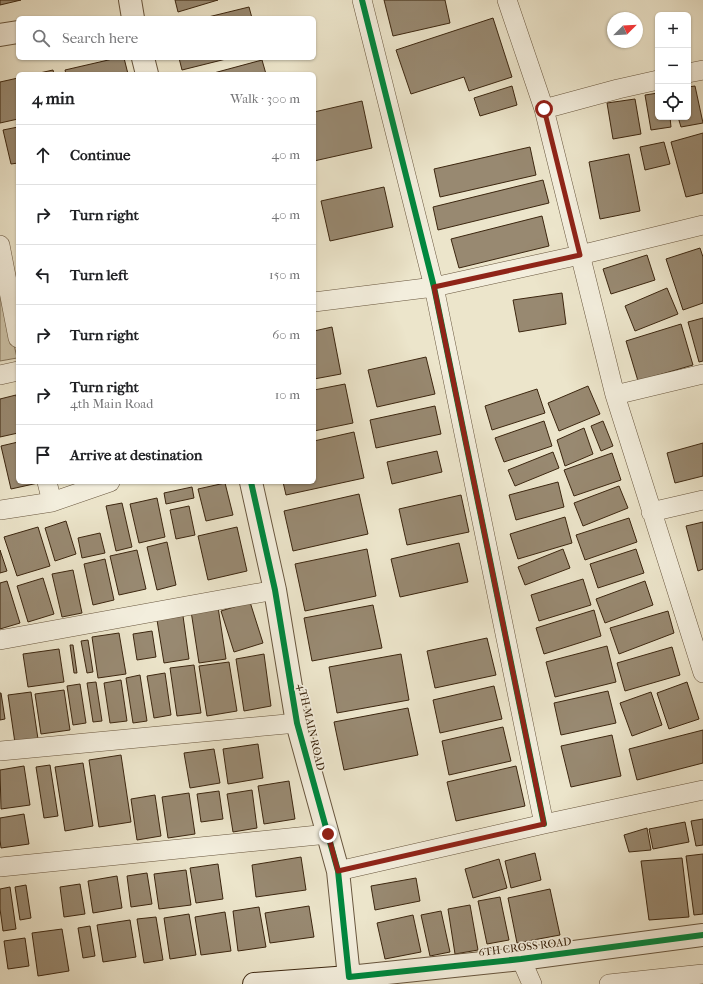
<!DOCTYPE html>
<meta charset="utf-8">
<style>
:root{--surface:#fff;--page:#f2f2f2;--text:#202124;--muted:#757577;--line:#e0e0e0}
body{margin:0;font-family:"IM FELL French Canon",serif;background:var(--page);color:var(--text)}
.controls{position:absolute;right:12px;top:12px;display:grid;overflow:hidden;border-radius:6px;box-shadow:0 1px 3px #0004}
.controls button{width:36px;height:36px;display:grid;place-items:center;padding:0;border:0;border-bottom:1px solid var(--line);background:var(--surface);color:var(--text);font:20px sans-serif}
.compass{position:absolute;left:607px;top:12px;width:36px;height:36px;border-radius:50%;background:var(--surface);box-shadow:0 1px 3px #0004;rotate:66deg}
.stop{position:absolute;width:12px;height:12px;margin:-9px;border:3px solid #8f2418;border-radius:50%;background:#fff}
.stop.end{background:#8f2418;border-color:#fff;box-shadow:0 1px 4px #0008}
.list{margin:0;padding:0;list-style:none}
h2{display:flex;justify-content:space-between;align-items:center;height:52px;margin:0;padding:0 16px;font-size:17px}
h2 small{font-size:13px;font-weight:400;color:var(--muted)}
.list li{display:grid;grid-template-columns:26px 1fr auto;gap:12px;align-items:center;box-sizing:border-box;height:60px;padding:0 16px;border-top:1px solid var(--line)}
.list b{display:block;font-size:15px;white-space:nowrap}
.list p{margin:0;font-size:13px;white-space:nowrap;color:var(--muted)}
.list em{font-size:13px;font-style:normal;color:var(--muted)}
.icon{flex:none;width:22px;height:22px;fill:none;stroke:currentColor;stroke-width:2;stroke-linecap:round;stroke-linejoin:round}
.map{position:relative;flex:none;width:703px;height:984px;overflow:hidden}
.search{position:absolute;background:var(--surface);box-shadow:0 1px 3px #0004;left:16px;top:16px;width:300px;height:44px;display:flex;align-items:center;gap:10px;box-sizing:border-box;padding:0 14px;border-radius:6px;color:var(--muted);font-size:15px}
.panel{position:absolute;background:var(--surface);box-shadow:0 1px 3px #0004;left:16px;top:72px;width:300px;height:412px;border-radius:6px}
.map>svg:first-child{display:block}
.green{fill:#cec5ab;stroke:#85765d}
.building{fill:#988971;stroke:#3c260f}
.lines{fill:none;stroke-linecap:round;stroke-linejoin:round}
.minor-casing{stroke:#68563e;stroke-width:20}
.tertiary-casing{stroke:#68563e;stroke-width:24}
.secondary-casing{stroke:#3c260f;stroke-width:24}
.minor{stroke:#f3eedd;stroke-width:19}
.tertiary{stroke:#f3eedd;stroke-width:22}
.secondary{stroke:#f3eedd;stroke-width:22}
.cycleway-casing{stroke:#f3eedd;stroke-width:8}
.cycleway{stroke:#00873e;stroke-width:6}
.route{stroke:#8f2418;stroke-width:5}
.labels{text-anchor:middle;dominant-baseline:central;stroke-width:3.5;stroke-linejoin:round;paint-order:stroke}
.street-label{font-size:11px;fill:#3c260f;stroke:#f3eedd}
</style>
<div class="map">
<svg width="703" height="984" viewBox="0 0 703 984">
<rect width="100%" height="100%" fill="#ece5cb"/>
<filter id="stains"><feTurbulence type="fractalNoise" baseFrequency=".005" numOctaves="4"/><feColorMatrix values="0 0 0 0 .2 0 0 0 0 .09 0 0 0 0 .02 0 0 0 .5 -.17"/></filter>
<radialGradient id="worn" r=".72"><stop offset=".6" stop-color="#630" stop-opacity="0"/><stop offset="1" stop-color="#630" stop-opacity=".3"/></radialGradient>
<path class="green" d="M0,280l17,78 -17,3z"/>
<path class="building" d="M0,0h21l-21,5z
M175,0h43l-40,12z
M384,0h61l5,23 -57,13z
M249,7l3,11h-48z
M493,18l19,59 -43,14 -5,-14 -53,17 -15,-44z
M117,58h7l4,16h-62l-1,-4z
M179,58h51l-48,12z
M262,60l4,14h-56z
M53,70l1,4h-19z
M18,78v41l-18,4v-41z
M512,86l5,19 -37,11 -6,-18z
M695,86l8,37 -22,4 -3,-10h10v-30z
M658,93v24h12l1,10 -20,3 -6,-35z
M635,99l6,35 -28,5 -6,-36z
M362,101l10,47 -58,13v-49z
M18,127v36l-7,1 -8,-34z
M703,133v60l-17,4 -15,-55z
M664,142l6,22 -25,6 -5,-23z
M530,147l6,28 -96,22 -6,-28z
M629,154l11,57 -40,8 -11,-57z
M543,180l6,23 -111,27 -5,-23z
M384,187l9,40 -63,14 -9,-40z
M542,216l7,30 -90,22 -8,-29z
M700,248l3,9v46l-20,7 -17,-51z
M647,255l8,25 -44,14 -8,-25z
M667,288l11,26 -43,17 -10,-25z
M562,293l4,31 -47,8 -6,-32z
M703,318v43l-4,1 -11,-40z
M681,324l12,41 -55,16 -12,-40z
M332,327l9,47 -27,5v-48z
M426,357l9,37 -58,13 -9,-37z
M345,384l8,39 -39,8v-41z
M588,386l12,28 -41,17 -11,-28z
M537,389l8,24 -53,17 -7,-24z
M16,395l2,10v28l-18,4v-38z
M435,406l6,28 -65,14 -6,-28z
M544,421l8,25 -48,16 -9,-24z
M603,421l10,25 -12,5 -10,-25z
M584,428l9,26 -28,12 -8,-26z
M354,432l10,46 -78,17 -3,-13h31v-41z
M18,442v40h20v1l-27,6 -10,-43z
M703,443v33l-28,7 -8,-30z
M437,451l5,21 -50,12 -5,-22z
M553,452l6,16 -44,18 -7,-16z
M612,453l9,27 -47,16 -10,-26z
M558,482l6,25 -48,13 -7,-25z
M225,483l8,32 -27,6 -8,-32z
M619,486l9,22 -45,18 -9,-23z
M192,487l2,11 -28,6 -2,-11z
M359,494l9,40 -75,17 -9,-40z
M461,495l8,37 -62,13 -8,-36z
M157,498l8,39 -26,6 -9,-39z
M122,503l10,44 -16,4 -10,-45z
M189,506l6,29 -19,4 -6,-29z
M565,517l7,26 -54,16 -8,-25z
M629,518l8,24 -52,18 -9,-25z
M66,521l10,33 -21,7 -10,-33z
M703,522v47l-5,2 -12,-45z
M38,527l12,39 -33,10 -13,-39z
M237,527l10,44 -39,9 -10,-44z
M100,533l5,20 -23,5 -4,-20z
M167,542l9,43 -19,5 -10,-43z
M459,543l9,39 -68,15 -9,-38z
M367,549l9,47 -71,15 -10,-47z
M563,549l7,19 -45,17 -7,-18z
M636,549l8,24 -46,15 -8,-24z
M0,550l7,21 -7,2z
M137,550l9,39 -27,6 -9,-39z
M105,559l9,41 -21,5 -9,-41z
M73,570l9,43 -20,4 -10,-43z
M43,578l11,36 -26,8 -11,-36z
M583,579l8,26 -52,16 -8,-26z
M7,581l13,42 -20,6v-46z
M645,581l8,24 -48,18 -9,-24z
M250,602l13,41 -29,9 -13,-41z
M373,605l9,43 -70,13 -8,-43z
M218,607l8,52 -27,4 -8,-52z
M594,610l7,26 -57,18 -8,-26z
M668,611l6,22 -55,21 -9,-26z
M183,616l6,43 -25,4 -7,-43z
M152,631l4,26 -19,3 -4,-26z
M119,633l7,41 -28,4 -6,-41z
M487,638l9,37 -61,13 -8,-37z
M88,640l5,32 -6,1 -6,-32z
M70,645h3l4,28h-3z
M607,646l9,36 -61,15 -9,-35z
M672,647l8,28 -55,16 -8,-28z
M59,649l5,33 -36,5 -5,-33z
M264,654l7,52 -27,5 -8,-52z
M401,654l8,46 -72,13 -8,-46z
M229,662l8,49 -30,5 -8,-50z
M194,665l7,48 -24,3 -7,-48z
M165,673l6,42 -17,3 -7,-42z
M140,675l7,46 -14,2 -7,-45z
M121,680l6,41 -17,2 -6,-40z
M96,682l6,39 -9,1 -6,-39z
M687,682l12,37 -30,10 -12,-36z
M80,684l6,39 -13,2 -6,-39z
M494,686l8,33 -62,14 -7,-33z
M64,690l6,40 -29,4 -6,-40z
M608,691l8,32 -55,12 -7,-32z
M31,692l7,47 -23,4 -7,-48z
M651,692l11,33 -30,11 -12,-33z
M0,693h1l4,26 -5,1z
M408,708l10,47 -74,15 -10,-48z
M503,727l8,34 -62,14 -7,-34z
M703,730v33l-66,17 -8,-31z
M612,735l9,41 -50,11 -10,-41z
M258,744l5,34 -35,6 -5,-35z
M214,749l6,34 -30,5 -6,-35z
M121,755l10,67 -32,5 -10,-67z
M83,763l10,63 -28,5 -10,-64z
M50,765l8,51 -14,2 -8,-51z
M24,766l6,39 -29,4 -1,-39z
M516,766l9,40 -69,15 -9,-39z
M289,781l6,38 -31,5 -6,-38z
M252,790l5,38 -24,4 -6,-38z
M219,791l4,28 -22,3 -4,-28z
M189,793l6,41 -27,4 -6,-41z
M155,795l6,41 -24,4 -6,-41z
M24,814l5,30 -28,4 -1,-8v-22z
M703,819v26l-7,1 -5,-25z
M685,822l4,20 -36,7 -4,-20z
M647,828l4,22 -22,2 -5,-17z
M535,853l6,27 -30,8 -6,-27z
M703,854v60l-9,1 -8,-59z
M301,857l5,33 -50,7 -4,-32z
M682,858l7,59 -40,3 -8,-59z
M499,859l8,29 -34,10 -8,-29z
M218,864l5,35 -27,4 -6,-35z
M186,870l5,35 -32,4 -5,-35z
M147,873l5,31 -21,3 -4,-31z
M117,876l5,32 -29,5 -5,-32z
M416,878l4,23 -45,9 -4,-24z
M80,884l5,30 -21,3 -4,-30z
M26,885l5,33 -11,2 -5,-33z
M10,887l6,42 -13,2 -3,-22v-20z
M550,889l10,46 -43,8 -9,-45z
M500,897l9,43 -22,4 -9,-43z
M470,905l8,45 -23,4 -7,-45z
M309,906l5,31 -44,6 -5,-30z
M259,907l7,40 -28,4 -5,-40z
M441,911l9,41 -20,4 -9,-41z
M225,912l6,39 -30,4 -6,-38z
M189,914l7,41 -26,4 -6,-41z
M413,915l8,37 -36,7 -8,-36z
M156,917l7,43 -19,3 -7,-44z
M130,920l6,37 -33,5 -6,-37z
M90,926l5,30 -12,2 -5,-30z
M62,929l7,42 -31,5 -6,-43z
M25,938l4,28 -21,3 -4,-28z"/>
<g class="lines">
<g class="minor-casing">
<path id="minor" d="M362,0l72,287 110,537
M507,0l37,109 71,286 88,278
M688,73l15,-3
M544,109l74,-20 40,-9
M0,245l18,93
M314,302l120,-15 146,-32 123,-30
M0,375l18,-4
M615,395l88,-21
M47,482l5,20
M0,510l52,-8 58,-20
M651,512l52,-12
M0,640l275,-50
M0,751l297,-28
M0,867l328,-33
M338,871l206,-47 159,-34
M521,959l11,25
M609,984l94,-10"/>
</g>
<g class="tertiary-casing">
<path id="tertiary" d="M130,0l3,18
M0,35l18,-3
M143,58l4,16
M251,482l24,108 22,133 41,148 11,106 172,-18 182,-24"/>
</g>
<g class="secondary-casing">
<path id="secondary" d="M254,984l95,-7 2,7"/>
</g>
<use href="#minor" class="minor"/>
<use href="#tertiary" class="tertiary"/>
<use href="#secondary" class="secondary"/>
<g class="cycleway-casing">
<path id="cycleway" d="M362,0l72,287 110,537
M251,482l24,108 22,133 41,148 11,106 172,-18 182,-24"/>
</g>
<use href="#cycleway" class="cycleway"/>
</g>
<g class="lines">
<path class="route" d="M328,834l10,37 206,-47 -110,-537 146,-32 -36,-146"/>
</g>
<g class="labels">
<g class="street-label">
<text transform="translate(311 727) rotate(77)">4TH MAIN ROAD</text>
<text transform="translate(525 947) rotate(-7)">6TH CROSS ROAD</text>
</g>
</g>
<rect width="100%" height="100%" filter="url(#stains)"/>
<rect width="100%" height="100%" fill="url(#worn)"/>
</svg>
<div class="controls">
<button>+</button>
<button>−</button>
<button><svg class="icon" aria-label="locate" viewBox="0 0 24 24"><circle cx="12" cy="12" r="6"/><path d="M12 2v4M12 18v4M2 12h4M18 12h4"/></svg></button>
</div>
<svg class="compass" viewBox="-18 -18 36 36"><path d="M0-13l5 13h-10z" fill="#e53935"/><path d="M0 13l5-13h-10z" fill="#757577"/></svg>
<div class="stop" style="left:544px;top:109px"></div>
<div class="stop end" style="left:328px;top:834px"></div>
<div class="search"><svg class="icon" aria-label="search" viewBox="0 0 24 24"><circle cx="10" cy="10" r="6"/><path d="M15 15l6 6"/></svg>Search here</div>
<section class="panel">
<h2>4 min<small>Walk · 300 m</small></h2>
<ul class="list">
<li><svg class="icon" aria-label="ahead" viewBox="0 0 24 24"><path d="M12 20V5M6 11l6-6 6 6"/></svg><div><b>Continue</b></div><em>40 m</em></li>
<li><svg class="icon" aria-label="right" viewBox="0 0 24 24"><path d="M7 20v-9h11M14 6l5 5-5 5"/></svg><div><b>Turn right</b></div><em>40 m</em></li>
<li><svg class="icon" aria-label="left" viewBox="0 0 24 24"><path d="M17 20v-9H6M10 6l-5 5 5 5"/></svg><div><b>Turn left</b></div><em>150 m</em></li>
<li><svg class="icon" aria-label="right" viewBox="0 0 24 24"><path d="M7 20v-9h11M14 6l5 5-5 5"/></svg><div><b>Turn right</b></div><em>60 m</em></li>
<li><svg class="icon" aria-label="right" viewBox="0 0 24 24"><path d="M7 20v-9h11M14 6l5 5-5 5"/></svg><div><b>Turn right</b><p>4th Main Road</p></div><em>10 m</em></li>
<li><svg class="icon" aria-label="arrive" viewBox="0 0 24 24"><path d="M6 21V4h12l-3 4 3 4H6"/></svg><div><b>Arrive at destination</b></div></li>
</ul>
</section>
</div>
